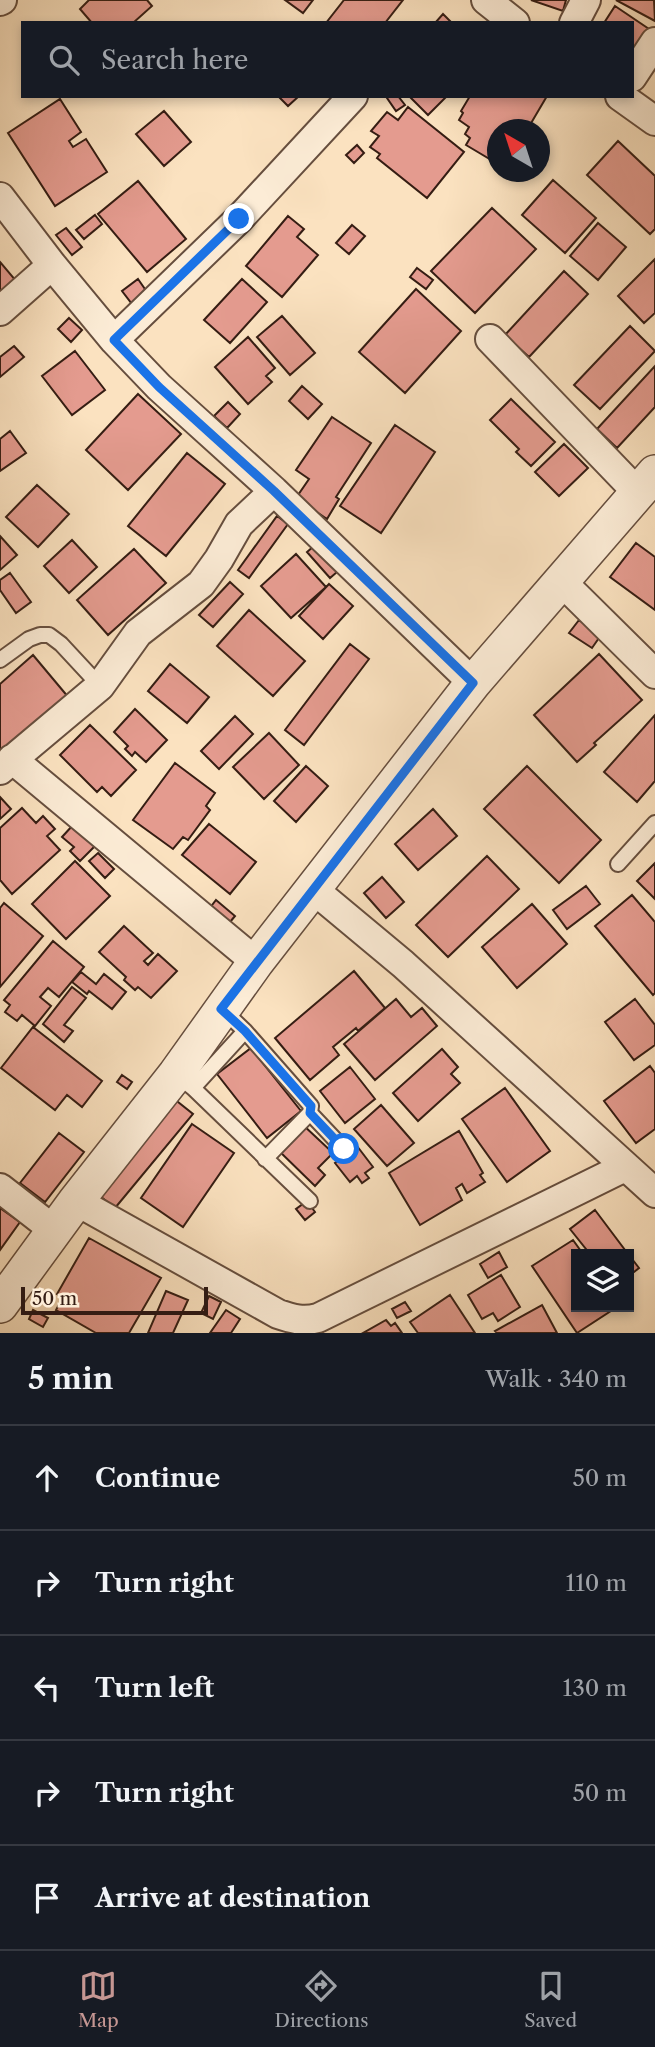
<!DOCTYPE html>
<meta charset="utf-8">
<style>
:root{--surface:#171b24;--page:#20242c;--text:#f1f3f6;--muted:#9ea1a6;--line:#363941;--accent:#c59692}
body{margin:0;font-family:"Libre Caslon Text",serif;background:var(--page);color:var(--text)}
.controls{position:absolute;right:21px;bottom:21px;display:grid;overflow:hidden;border-radius:0px;box-shadow:0 4px 10px #0003}
.controls button{width:63px;height:63px;display:grid;place-items:center;padding:0;border:0;border-bottom:2px solid var(--line);background:var(--surface);color:var(--text);font:35px sans-serif}
.compass{position:absolute;left:487px;top:119px;width:63px;height:63px;border-radius:50%;background:var(--surface);box-shadow:0 4px 10px #0003;rotate:321deg}
.scale{position:absolute;left:21px;bottom:18px;width:187px;box-sizing:border-box;padding-left:7px;border:4px solid #351d13;border-top:0;font-size:19px;line-height:24px;white-space:nowrap;color:#351d13;-webkit-text-stroke:5px #fcecd6;paint-order:stroke}
.stop{position:absolute;width:21px;height:21px;margin:-16px;border:5px solid #1a73e8;border-radius:50%;background:#fff}
.stop.end{background:#1a73e8;border-color:#fff;box-shadow:0 2px 7px #0008}
.list{margin:0;padding:0;list-style:none}
h2{display:flex;justify-content:space-between;align-items:center;height:91px;margin:0;padding:0 28px;font-size:30px}
h2 small{font-size:23px;font-weight:400;color:var(--muted)}
.list li{display:grid;grid-template-columns:46px 1fr auto;gap:21px;align-items:center;box-sizing:border-box;height:105px;padding:0 28px;border-top:2px solid var(--line)}
.list b{display:block;font-size:26px;white-space:nowrap}
.list em{font-size:23px;font-style:normal;color:var(--muted)}
.icon{flex:none;width:38px;height:38px;fill:none;stroke:currentColor;stroke-width:2;stroke-linecap:round;stroke-linejoin:round}
.map{position:relative;flex:none;width:655px;height:1333px;overflow:hidden}
.search{position:absolute;background:var(--surface);box-shadow:0 4px 10px #0003;left:21px;right:21px;top:21px;height:77px;display:flex;align-items:center;gap:18px;box-sizing:border-box;padding:0 24px;border-radius:0px;color:var(--muted);font-size:26px}
.sheet{height:616px;background:var(--surface)}
nav{display:flex;justify-content:space-around;align-items:center;box-sizing:border-box;height:98px;border-top:2px solid var(--line);background:var(--surface);font-size:19px;color:var(--muted)}
nav a{display:grid;justify-items:center;gap:4px}
nav .on{color:var(--accent)}
.map>svg:first-child{display:block}
.building{fill:#e49b8f;stroke:#351d13;stroke-width:2}
.lines{fill:none;stroke-linecap:round;stroke-linejoin:round}
.service-casing{stroke:#664e3e;stroke-width:18}
.minor-casing{stroke:#664e3e;stroke-width:32}
.tertiary-casing{stroke:#664e3e;stroke-width:38}
.service{stroke:#fcecd6;stroke-width:14}
.minor{stroke:#fcecd6;stroke-width:28}
.tertiary{stroke:#fcecd6;stroke-width:35}
.route{stroke:#1a73e8;stroke-width:9}
</style>
<div class="map">
<svg width="655" height="1333" viewBox="0 0 655 1333">
<rect width="100%" height="100%" fill="#fbe2c0"/>
<filter id="stains"><feTurbulence type="fractalNoise" baseFrequency=".00286" numOctaves="4"/><feColorMatrix values="0 0 0 0 .2 0 0 0 0 .09 0 0 0 0 .02 0 0 0 .5 -.17"/></filter>
<radialGradient id="worn" r=".72"><stop offset=".6" stop-color="#630" stop-opacity="0"/><stop offset="1" stop-color="#630" stop-opacity=".3"/></radialGradient>
<path class="building" d="M89,0h58l5,6 -19,17h-41l-12,-14z
M285,0h28l-10,13z
M344,0h59l-18,23h-59z
M531,0h35l-3,11z
M616,0h38l1,21z
M615,6l37,25 -20,29v-37h-28z
M443,14l9,9h-17z
M278,96h21l-11,10z
M390,96h8l7,9 -9,6 -9,-13z
M409,96h38l-19,19z
M470,96l16,1 61,-1 -20,34h-29v34l-32,-19 4,-7 -5,-4 4,-7 -10,-7 4,-7 -2,-2z
M60,99l21,33 -12,9 4,6 13,-8 21,33 -52,34 -47,-73z
M408,107l56,45 -37,46 -50,-40 3,-4 -10,-7 9,-11 -8,-5 16,-19 11,8z
M164,111l27,31 -27,24 -28,-32z
M618,141l37,35v53l-5,5 -63,-59z
M357,145l7,8 -10,10 -8,-8z
M553,180l43,38 -31,35 -43,-38z
M138,181l48,58 -39,33 -49,-58z
M492,208l44,41 -61,64 -44,-42z
M95,215l7,9 -18,15 -8,-9z
M288,216l16,13 -7,8 21,18 -36,42 -36,-31z
M598,223l28,24 -28,33 -28,-24z
M352,225l13,11 -16,18 -13,-11z
M66,228l16,19 -10,8 -16,-20z
M655,259v54l-11,10 -26,-27z
M0,262l17,20 -17,14z
M417,268l16,12 -7,9 -16,-12z
M564,271l24,23 -59,63 -24,-22z
M138,279l9,13 -15,12 -10,-13z
M242,279l25,23 -37,41 -26,-23z
M416,289l45,42 -56,62 -46,-41z
M282,316l33,37 -25,22 -33,-38z
M69,318l13,12 -11,12 -13,-13z
M630,326l25,25 -55,58 -26,-24z
M248,337l27,31 -9,8 6,6 -24,22 -33,-37z
M14,346l10,11 -24,20v-20z
M75,351l30,39 -33,25 -30,-39z
M655,366v41l-38,41 -20,-19z
M302,386l20,18 -14,15 -19,-18z
M138,394l43,40 -53,56 -42,-40z
M511,399l44,43 -24,24 -15,-14 3,-3 -29,-29z
M228,402l12,12 -13,14 -13,-12z
M332,417l39,26 -35,54 3,2 -12,20 -31,-21 13,-19 -13,-9z
M395,425l40,27 -54,81 -41,-27z
M10,431l16,22 -26,18v-32z
M564,444l24,24 -29,28 -24,-24z
M187,453l38,31 -59,72 -38,-30z
M37,485l32,29 -31,33 -32,-30z
M277,516l11,8 -39,54 -11,-8z
M0,536l17,19 -17,15z
M72,540l25,27 -28,26 -25,-27z
M636,543l19,14v53l-45,-33z
M314,546l23,26 -7,6 -23,-26z
M134,549l32,34 -58,52 -31,-35z
M296,554l30,33 -35,31 -30,-32z
M10,573l21,29 -15,11 -16,-23v-10z
M230,582l13,12 -30,33 -14,-12z
M329,584l24,22 -30,33 -24,-23z
M249,610l56,51 -32,35 -56,-50z
M579,620l22,15 -9,13 -23,-15z
M350,644l19,15 -65,86 -19,-15z
M599,654l43,46 -48,43 2,2 -19,17 -43,-47z
M33,655l36,43 -17,15 -3,-3 -49,42v-68z
M170,664l39,33 -22,26 -39,-32z
M135,709l32,31 -21,22 -11,-10 -3,4 -7,-7 3,-3 -14,-14z
M655,715v66l-18,21 -33,-30z
M235,716l18,18 -34,35 -18,-18z
M90,725l46,45 -25,26 -9,-9 -5,5 -37,-37z
M269,733l30,32 -35,34 -31,-32z
M175,763l40,30 -9,13 4,4 -22,30 -5,-3 -10,12 -40,-29z
M306,766l22,20 -32,36 -22,-21z
M527,766l74,74 -42,43 -75,-74z
M0,797l11,12 -11,10z
M22,808l14,15 7,-7 12,13 -8,7 13,14 -48,44 -12,-14v-52z
M433,809l24,27 -39,34 -23,-26z
M209,824l47,38 -26,32 -48,-39z
M73,825l22,21 -15,15 -10,-10 4,-4 -12,-10z
M98,853l16,16 -9,9 -16,-17z
M487,856l32,33 -71,68 -32,-32z
M75,861l35,35 -44,43 -34,-35z
M655,863v36l-18,-18z
M382,877l22,25 -18,16 -22,-25z
M586,886l14,18 -33,25 -14,-19z
M632,895l23,27v71l-2,2 -58,-69z
M216,900l19,16 -10,12 -19,-15z
M4,903l39,33 -43,51v-79z
M532,904l35,40 -50,44 -35,-41z
M124,926l29,27 -9,8 4,4 10,-11 19,17 -26,27 -13,-11 -3,3 -11,-10 2,-3 -27,-25z
M53,941l31,26 -25,30 -11,-9 -8,9 11,9 -16,20 -13,-11 -5,6 -12,-9 5,-7 -6,-5z
M354,971l31,37 -27,23 -2,-3 -23,19 6,8 -29,25 -35,-42z
M81,972l15,12 8,-10 22,18 -14,17 -23,-18 -2,3 -15,-12z
M72,987l14,11 -22,27 9,6 -9,11 -21,-18z
M396,999l15,18 11,-9 15,18 -62,54 -31,-36z
M635,999l20,26v20l-21,15 -29,-38z
M33,1027l69,54 -20,26 -15,-12 -12,15 -54,-42z
M251,1048l50,63 -34,27 -50,-64z
M442,1049l16,18 -7,7 9,9 -42,38 -25,-28z
M650,1066l5,7v56l-19,14 -32,-42z
M350,1067l25,32 -30,24 -25,-32z
M122,1075l10,7 -5,7 -10,-7z
M505,1088l45,63 -43,31 -45,-63z
M168,1094l25,20 -78,94 -25,-20z
M381,1105l33,38 -27,23 -33,-37z
M192,1124l42,29 -51,74 -42,-29z
M302,1124l31,29 -15,15 7,7 -10,11 -38,-37z
M459,1131l24,42 -3,2 5,7 -18,11 -5,-9 -6,4 6,12 -42,25 -31,-52z
M59,1133l25,19 -39,50 -25,-19z
M357,1146l16,21 -8,6 4,5 -7,5 -5,-7 -7,6 -15,-19z
M307,1201l8,11 -10,8 -9,-11z
M0,1208l20,14 -20,28z
M595,1210l33,44h-38l-20,-25z
M89,1238l72,40 -32,55h-33l-40,-23 7,-13 -6,-3z
M573,1240l10,14h-7v53h41l-40,26 -45,-67z
M499,1252l8,15 -19,11 -8,-14z
M629,1255l10,13 -10,8z
M501,1275l19,32 -22,14 -5,-8 -11,6 -14,-24z
M166,1291l22,9 -15,33h-25z
M450,1295l25,38h-57l-8,-11z
M209,1296l12,6 -8,17 -12,-6z
M405,1302l6,9 -14,7 -5,-9z
M542,1305l15,28h-60l-2,-2z
M33,1310l15,8 -5,9 -14,-8z
M226,1310l14,9 -9,14h-21z
M386,1320l5,6 4,-3 7,10h-39z"/>
<g class="lines">
<g class="service-casing">
<path id="service" d="M0,660l29,-21 11,-4h9l12,9 39,42
M618,864l37,-41
M223,1010l22,21 66,75 -1,7 -45,46
M177,1075l16,13 117,113
M193,1088l52,-57
M310,1113l34,36"/>
</g>
<g class="minor-casing">
<path id="minor" d="M486,0l29,23
M0,1l2,-1
M574,23l12,-23
M632,77l23,-35
M620,96l35,25
M0,197l52,68 62,75 45,47 115,104 199,192
M0,311l52,-46
M490,339l148,154
M114,340l125,-121 114,-123
M561,581l94,93
M12,759l244,203
M0,770l100,-84 38,-53 63,-49 18,-25 20,-35 35,-33
M313,889l90,75 252,229
M0,1188l54,42
M76,1201l202,113c15,5 25,8 40,4l307,-151"/>
</g>
<g class="tertiary-casing">
<path id="tertiary" d="M0,1305l76,-104 100,-127 80,-112 217,-279 182,-210"/>
</g>
<use href="#service" class="service"/>
<use href="#minor" class="minor"/>
<use href="#tertiary" class="tertiary"/>
</g>
<g class="lines">
<path class="route" d="M239,219l-125,121 45,47 115,104 199,192 -252,326 24,22 66,75 -1,7 34,36"/>
</g>
<rect width="100%" height="100%" filter="url(#stains)"/>
<rect width="100%" height="100%" fill="url(#worn)"/>
</svg>
<div class="controls">
<button><svg class="icon" aria-label="layers" viewBox="0 0 24 24"><path d="M12 4l9 5-9 5-9-5zM3 14l9 5 9-5"/></svg></button>
</div>
<svg class="compass" viewBox="-18 -18 36 36"><path d="M0-13l5 13h-10z" fill="#e53935"/><path d="M0 13l5-13h-10z" fill="#9ea1a6"/></svg>
<div class="scale">50 m</div>
<div class="stop" style="left:344px;top:1149px"></div>
<div class="stop end" style="left:239px;top:219px"></div>
<div class="search"><svg class="icon" aria-label="search" viewBox="0 0 24 24"><circle cx="10" cy="10" r="6"/><path d="M15 15l6 6"/></svg>Search here</div>
</div>
<section class="sheet">
<h2>5 min<small>Walk · 340 m</small></h2>
<ul class="list">
<li><svg class="icon" aria-label="ahead" viewBox="0 0 24 24"><path d="M12 20V5M6 11l6-6 6 6"/></svg><div><b>Continue</b></div><em>50 m</em></li>
<li><svg class="icon" aria-label="right" viewBox="0 0 24 24"><path d="M7 20v-9h11M14 6l5 5-5 5"/></svg><div><b>Turn right</b></div><em>110 m</em></li>
<li><svg class="icon" aria-label="left" viewBox="0 0 24 24"><path d="M17 20v-9H6M10 6l-5 5 5 5"/></svg><div><b>Turn left</b></div><em>130 m</em></li>
<li><svg class="icon" aria-label="right" viewBox="0 0 24 24"><path d="M7 20v-9h11M14 6l5 5-5 5"/></svg><div><b>Turn right</b></div><em>50 m</em></li>
<li><svg class="icon" aria-label="arrive" viewBox="0 0 24 24"><path d="M6 21V4h12l-3 4 3 4H6"/></svg><div><b>Arrive at destination</b></div></li>
</ul>
</section>
<nav>
<a class="on"><svg class="icon" aria-label="map" viewBox="0 0 24 24"><path d="M3 6l6-2 6 2 6-2v14l-6 2-6-2-6 2zM9 4v14M15 6v14"/></svg>Map</a>
<a><svg class="icon" aria-label="directions" viewBox="0 0 24 24"><path d="M12 3l9 9-9 9-9-9zM9 14v-3h6M13 9l2 2-2 2"/></svg>Directions</a>
<a><svg class="icon" aria-label="saved" viewBox="0 0 24 24"><path d="M7 4h10v16l-5-4-5 4z"/></svg>Saved</a>
</nav>
